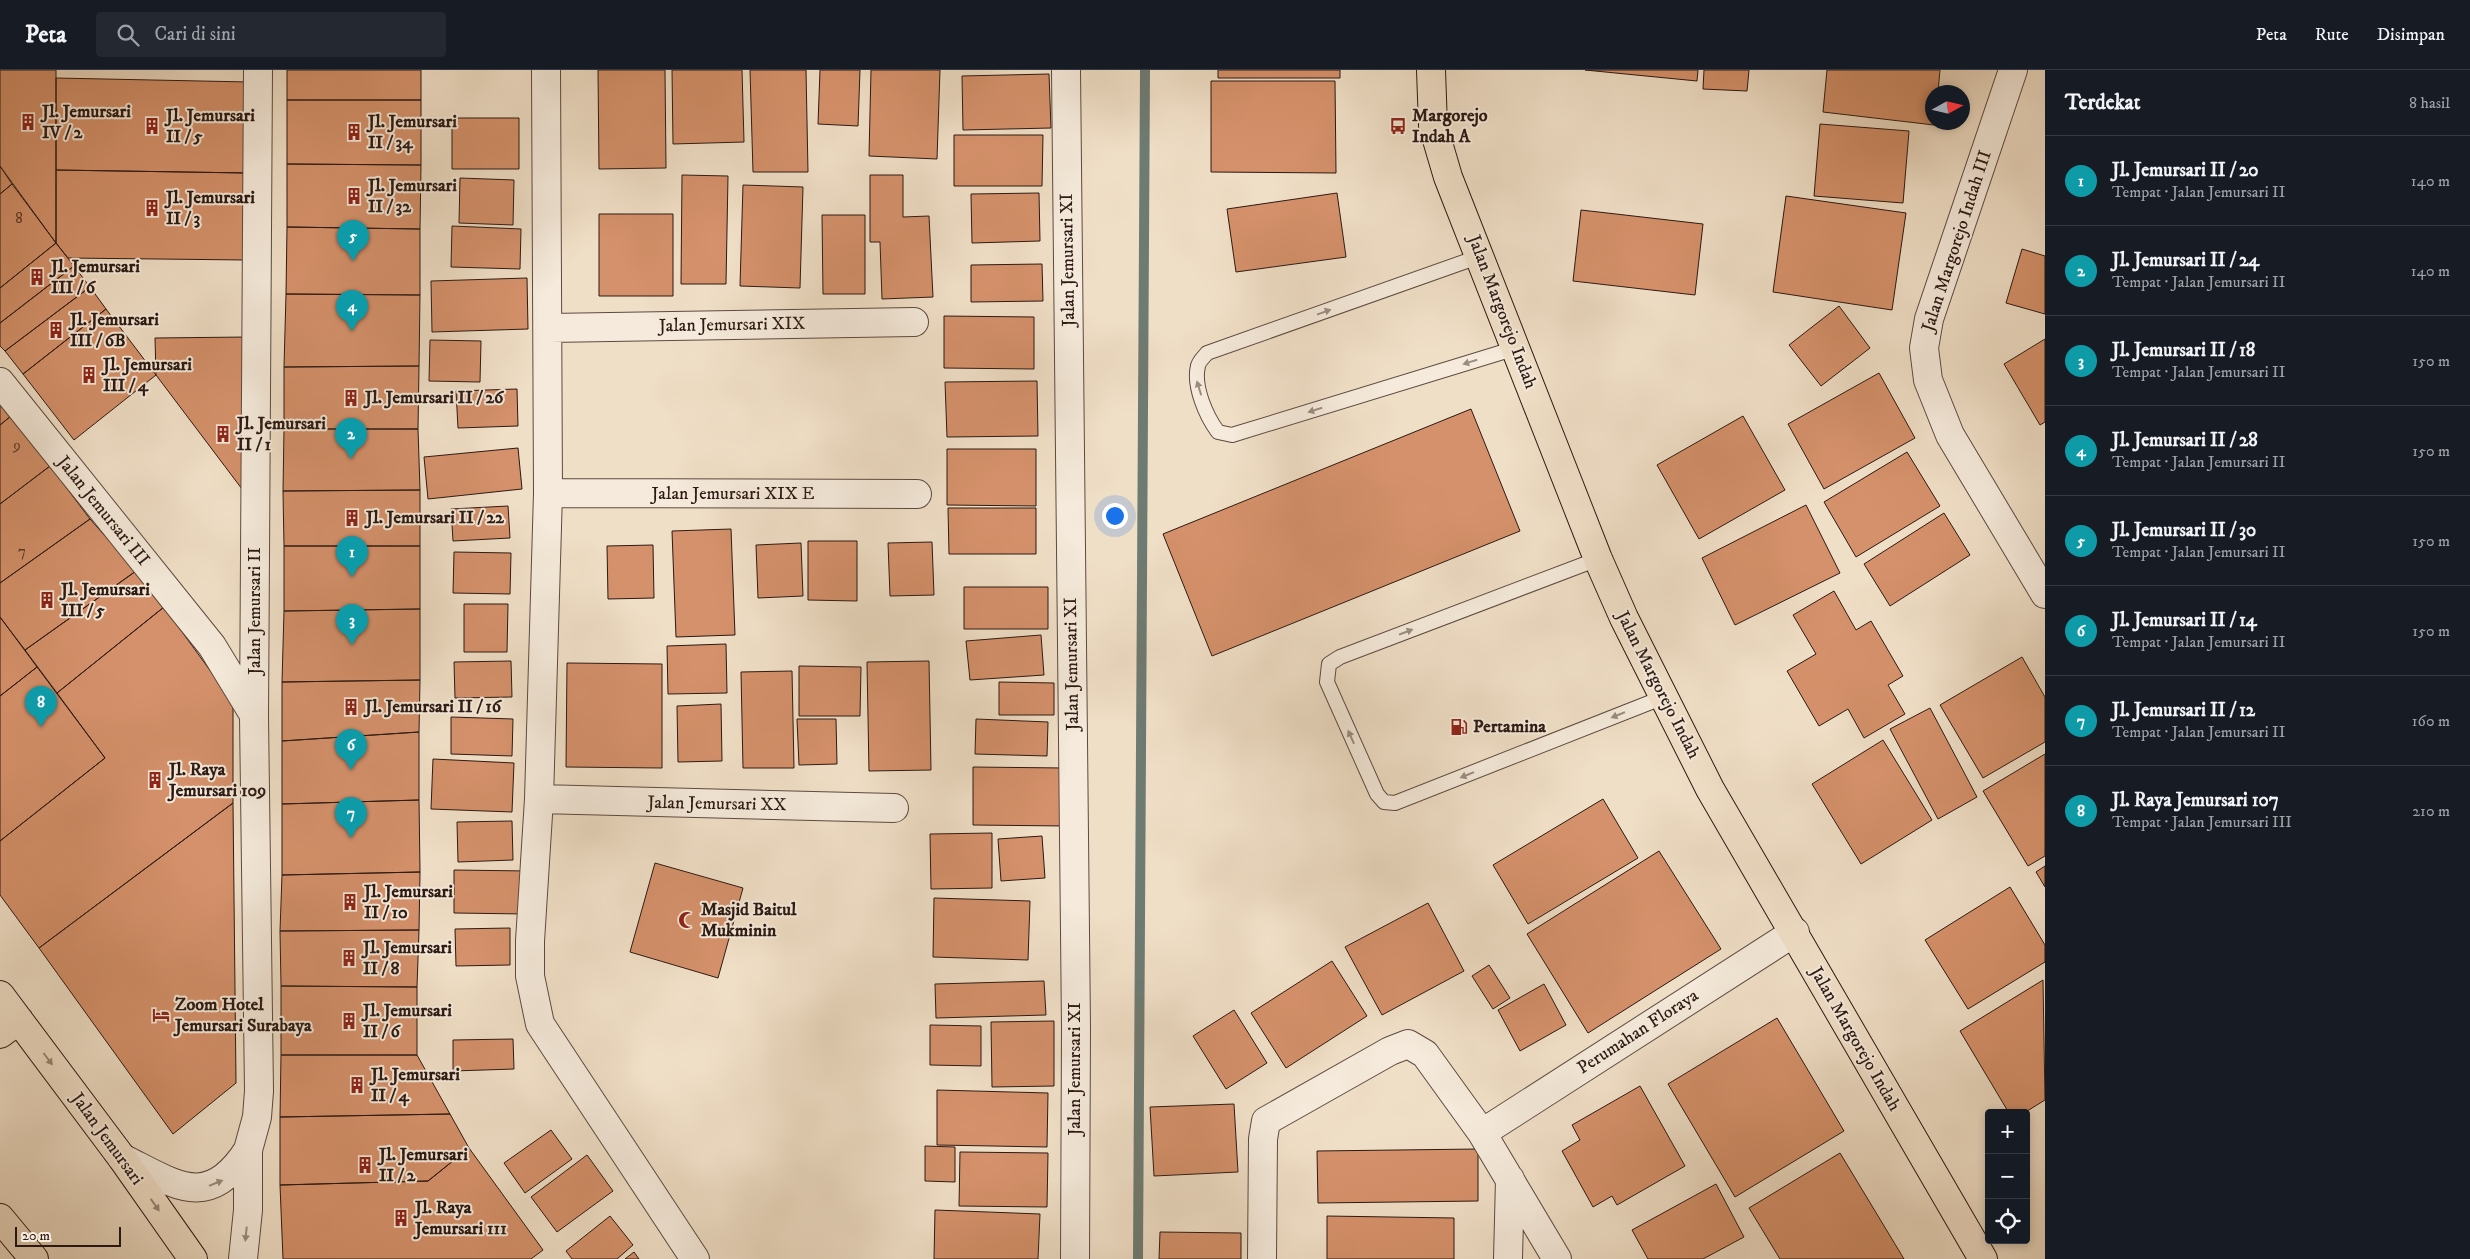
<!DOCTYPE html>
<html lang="id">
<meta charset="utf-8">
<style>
:root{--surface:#171b24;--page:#242831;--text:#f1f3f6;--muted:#9ea1a6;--line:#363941;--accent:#d93025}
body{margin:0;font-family:"IM FELL DW Pica",serif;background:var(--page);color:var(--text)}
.controls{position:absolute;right:15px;bottom:15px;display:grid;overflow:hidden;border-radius:5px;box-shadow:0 2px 8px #0003}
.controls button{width:45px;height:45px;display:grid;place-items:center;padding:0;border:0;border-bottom:1px solid var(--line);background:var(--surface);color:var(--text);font:25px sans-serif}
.compass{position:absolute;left:1925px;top:15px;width:45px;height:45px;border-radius:50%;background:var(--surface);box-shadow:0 2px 8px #0003;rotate:82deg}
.scale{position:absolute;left:15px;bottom:12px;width:106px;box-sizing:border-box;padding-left:5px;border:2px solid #2b1913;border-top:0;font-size:14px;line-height:18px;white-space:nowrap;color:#2b1913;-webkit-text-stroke:4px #f5eadb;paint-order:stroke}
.you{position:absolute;left:1114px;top:445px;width:18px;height:18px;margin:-12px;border:4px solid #fff;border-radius:50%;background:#1a73e8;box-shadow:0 0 0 8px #1a73e833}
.badge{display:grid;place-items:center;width:32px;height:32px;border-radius:50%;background:var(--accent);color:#fff;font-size:16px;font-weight:700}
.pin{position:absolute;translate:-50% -41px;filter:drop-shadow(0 1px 2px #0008)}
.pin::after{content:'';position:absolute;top:26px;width:18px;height:15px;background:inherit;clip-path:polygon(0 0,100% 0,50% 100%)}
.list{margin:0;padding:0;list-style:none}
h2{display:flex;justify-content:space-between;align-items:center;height:65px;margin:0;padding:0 20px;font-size:21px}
h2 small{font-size:16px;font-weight:400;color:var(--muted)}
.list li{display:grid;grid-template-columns:32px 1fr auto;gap:15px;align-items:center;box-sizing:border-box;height:90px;padding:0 20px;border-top:1px solid var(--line)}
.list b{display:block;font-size:19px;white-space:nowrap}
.list p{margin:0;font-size:16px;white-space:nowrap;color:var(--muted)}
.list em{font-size:16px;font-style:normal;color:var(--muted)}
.icon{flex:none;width:28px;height:28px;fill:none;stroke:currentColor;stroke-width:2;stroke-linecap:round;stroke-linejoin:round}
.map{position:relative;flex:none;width:2045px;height:1189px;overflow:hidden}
header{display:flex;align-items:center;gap:30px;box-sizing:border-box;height:70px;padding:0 25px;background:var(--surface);border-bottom:1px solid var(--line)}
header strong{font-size:24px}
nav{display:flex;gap:28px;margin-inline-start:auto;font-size:18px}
.search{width:350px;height:45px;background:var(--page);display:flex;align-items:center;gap:12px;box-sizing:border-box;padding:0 18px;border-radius:5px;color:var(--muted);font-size:19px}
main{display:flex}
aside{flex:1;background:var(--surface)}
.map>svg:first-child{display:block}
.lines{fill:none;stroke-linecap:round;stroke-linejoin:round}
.stream{stroke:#6e7b73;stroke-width:10}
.building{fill:#d5916b;stroke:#2b1913}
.service-casing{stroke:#5c4a40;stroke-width:16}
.minor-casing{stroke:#5c4a40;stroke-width:30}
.primary-casing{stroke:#2b1913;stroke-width:30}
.service{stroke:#f5eadb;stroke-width:14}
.minor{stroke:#f5eadb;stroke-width:28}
.primary{stroke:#f0dfc7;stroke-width:28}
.oneway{fill:#9a8c81}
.oneway2{fill:#978676}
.labels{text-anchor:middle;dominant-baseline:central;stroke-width:4;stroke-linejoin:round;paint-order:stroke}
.number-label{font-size:15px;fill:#563729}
.poi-label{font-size:18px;font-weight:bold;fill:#2b1913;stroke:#f5eadb;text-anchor:start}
.street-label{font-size:18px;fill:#2b1913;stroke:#f5eadb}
</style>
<header>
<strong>Peta</strong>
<div class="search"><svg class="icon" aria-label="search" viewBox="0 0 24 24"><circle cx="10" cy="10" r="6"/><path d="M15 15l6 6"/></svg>Cari di sini</div>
<nav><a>Peta</a><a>Rute</a><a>Disimpan</a></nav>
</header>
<main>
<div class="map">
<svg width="2045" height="1189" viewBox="0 0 2045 1189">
<rect width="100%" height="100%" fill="#f0dfc7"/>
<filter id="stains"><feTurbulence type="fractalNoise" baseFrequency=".004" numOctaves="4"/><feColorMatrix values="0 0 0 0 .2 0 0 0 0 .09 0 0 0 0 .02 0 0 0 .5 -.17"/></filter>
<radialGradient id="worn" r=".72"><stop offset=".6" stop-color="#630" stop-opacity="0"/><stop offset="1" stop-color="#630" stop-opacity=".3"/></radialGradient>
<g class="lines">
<path class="stream" d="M1138,1189l7,-1189"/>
</g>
<path class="building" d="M0,0h56v173l-56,-77z
M287,0h134v30h-134z
M598,0h67l1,98 -67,1z
M672,0h70l2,72 -71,2z
M750,0h56l2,102h-55z
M820,0h40l-2,56 -40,-2z
M871,0h69l-3,89 -68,-3z
M1218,0h122v8h-122z
M1585,0h113l-1,11z
M1704,0h45l-2,21 -44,-2z
M1827,0h113l-2,22h-6v30l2,3 -111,-13z
M1049,4l2,54 -88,2 -1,-54z
M56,8l193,4 -1,91 -192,-3z
M1211,11h124l1,92 -125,-1z
M287,30h134v65l-134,-1z
M452,48h67v51h-67z
M1820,54l89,7 -6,72 -89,-7z
M954,65h89l-1,51h-88z
M287,94l134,1 -1,64 -133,-2z
M0,96l12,18 -12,10z
M56,100l192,3 -2,87 -178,-2 -12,-15z
M682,105l46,1 -2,108h-45z
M870,105h33v42l26,-1 4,81 -51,2 -2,-57h-10z
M460,108l54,2 -1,45 -54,-2z
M12,114l44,59 -56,45v-94z
M743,115l60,2 -3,101 -60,-2z
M1039,123l1,48 -68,2 -1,-49z
M1337,123l9,64 -110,15 -9,-63z
M1786,126l120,17 -14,97 -119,-18z
M1581,140l122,14 -8,71 -122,-14z
M599,144h74v82h-74z
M822,145h43v79h-42z
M452,156l69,3 -1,40 -69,-2z
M287,157l133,2v66l-134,-1z
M56,173l18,23 -74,57v-35z
M2022,179l23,7v58l-39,-11z
M1042,194l1,37 -72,1v-37z
M74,196l16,21 -85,64 -5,-5v-23z
M527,208l1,51 -96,3 -1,-51z
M90,217l16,22 -83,65 -18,-23z
M286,224l134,1 -1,71 -135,1z
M1839,236l31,42 -49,38 -32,-41z
M106,239l50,66 -82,65 -51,-66z
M944,246l90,1v52l-90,-1z
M247,267l-2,156 -89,-118 -1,-37z
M2045,269v83l-5,3 -36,-61z
M430,270l51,1 -1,41 -51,-1z
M419,296l-1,63h-134v-62z
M1879,303l36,65 -91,51 -36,-65z
M1037,311l1,55 -91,1 -2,-55z
M517,319l1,37 -60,2 -2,-37z
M0,330l11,16 -11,9z
M1471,339l49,122 -308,125 -49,-122z
M11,346l39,50 -50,38v-79z
M1743,346l42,74 -86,49 -42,-74z
M284,359h134l2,61 -137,1z
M518,378l4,41 -94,10 -4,-42z
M947,379h89v57l-89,-1z
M1907,382l33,54 -84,51 -32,-55z
M50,396l40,53 -90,64v-79z
M420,420v56h-136l-1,-55z
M1806,435l34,68 -105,52 -33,-67z
M508,436l2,32 -57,3 -2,-32z
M948,438h88v46h-87z
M1944,443l26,42 -80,51 -26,-42z
M90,449l46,52 -111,79 -25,-33v-34z
M731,459l4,106 -59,2 -4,-106z
M808,471h49v60l-49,-1z
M932,472l2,53 -44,1 -2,-53z
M801,473l2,53 -45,2 -2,-53z
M653,475l1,53 -46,1 -1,-53z
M284,476h136v63l-136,2z
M454,482l57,1 -1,41 -57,-1z
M136,501l28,36 -107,86 -32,-43z
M964,517h84v42h-84z
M1834,521l22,39 15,-9 32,55 -15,9 17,29 -41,24 -16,-29 -29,17 -32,-55 29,-17 -23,-39z
M464,534h44l-1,48h-43z
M164,537l69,95v101l-194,145 -39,-53v-54l105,-83 -48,-65z
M420,539v71l-138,2 2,-71z
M0,547l37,50 -37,29z
M1041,565l3,40 -74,5 -4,-39z
M726,574l1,49 -59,1 -1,-48z
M2022,587l23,40v45l-62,36 -43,-73z
M511,591l1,36 -57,1 -1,-36z
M929,591l2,109 -62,1 -2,-109z
M567,593l95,1v104l-96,-1z
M799,596l62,1 -1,49h-61z
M37,597l68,91 -105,83v-145z
M792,601l2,97h-51l-2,-96z
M420,610l-1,52 -137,9v-59z
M999,612l55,1v32h-55z
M721,634l1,57 -44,1 -1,-56z
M1930,638l47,89 -39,22 -48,-90z
M451,647l62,2 -1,37 -61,-2z
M797,649h39l1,45 -38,1z
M976,649l72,3 -1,34 -72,-2z
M419,662v68l-137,4v-63z
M1883,670l49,80 -71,44 -49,-80z
M2045,684v102l-17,10 -45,-75z
M433,689l81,4 -2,49 -81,-3z
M973,697l91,1v58l-91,-1z
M1603,729l35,59 -110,66 -35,-59z
M419,730l1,72 -138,3v-71z
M233,733l3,280 -63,51 -134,-186z
M512,751l1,39 -55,2 -1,-40z
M992,763v55l-61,1 -1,-55z
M1042,766l3,42 -44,3 -3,-42z
M1659,781l62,98 -133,84 -61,-99z
M655,793l88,25 -25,90 -88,-26z
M2045,796v21l-9,-15z
M454,800l74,1 -2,43 -72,-1z
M420,802l-1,58 -139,1 2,-56z
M2010,817l35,58v17l-77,47 -43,-69z
M934,828l96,3 -2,59 -95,-3z
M1428,833l36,68 -82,44 -37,-68z
M510,858v37l-54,1 -1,-37z
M419,860l-2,57 -136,-1 -1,-55z
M1332,891l35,55 -81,52 -35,-55z
M1489,895l21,33 -17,11 -21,-33z
M2043,910l2,120 -21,13h-15l-49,-82z
M1044,911l2,34 -110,3 -1,-34z
M1544,914l22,41 -46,26 -22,-41z
M281,916l136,1v68h-136z
M1234,940l33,53 -41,26 -33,-53z
M1777,948l67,113 -109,66 -67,-113z
M1054,951v65l-62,1 -1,-65z
M930,955l51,1v40l-51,-1z
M513,969l1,30 -61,2v-31z
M281,985h136l33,59 -170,3z
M1640,1016l45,80 -68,39 -5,-9 -19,11 -31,-56 18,-11 -8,-15z
M937,1020l111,3 -1,54 -110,-2z
M1234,1034l4,68 -84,4 -4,-69z
M450,1044l19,34 -41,33 -148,4v-68z
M551,1060l21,29 -47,34 -21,-30z
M925,1076l30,1v35l-30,-1z
M469,1078l74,102 -12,9h-248l-3,-74 148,-4z
M1478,1079v52l-160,2 -1,-52z
M960,1082l88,1 -1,54 -88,-1z
M1840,1083l64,106h-124l-31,-51z
M587,1085l26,36 -56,41 -26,-35z
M1716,1114l28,53 -41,22h-55l-16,-29z
M935,1140l105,4 -2,45h-104z
M610,1146l23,29 -16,14h-45l-6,-8z
M1327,1146l127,2v41h-127z
M1160,1162l81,1v26h-82z
M634,1182l5,7h-14z"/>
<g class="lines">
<g class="service-casing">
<path id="service" d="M1481,186l-274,97c-3,4 -8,8 -9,13 -5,20 8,50 20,66l14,3 284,-87
M1598,489l-258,98 -11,7 -2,18 50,112 7,8 11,1 269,-106"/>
</g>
<g class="minor-casing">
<path id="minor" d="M546,0l2,423 -9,306 -9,142v35l10,48 155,235
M1066,0l10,958 -1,231
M2013,0l-84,249 -5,29 4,32 22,55 95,159
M549,258l365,-6
M0,312l212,264 42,69
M548,423l369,1
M539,729l355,9
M1482,1063l313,-201
M122,1088c53,26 86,54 126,-8
M243,1189l5,-49v-60l9,-33 2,-26 -5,-374 4,-647
M1262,1189l1,-120 3,-18 124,-70 18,-7 17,10 57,79 75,126
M1508,1189l2,-80"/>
</g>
<g class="primary-casing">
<path id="primary" d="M1431,0l2,56 15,51 150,382 26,59 86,171 273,470
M0,925l122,163 71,101
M0,964l19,-14
M0,1148l34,41"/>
</g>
<use href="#service" class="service"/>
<use href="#minor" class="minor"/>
<use href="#primary" class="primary"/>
</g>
<defs><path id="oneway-solid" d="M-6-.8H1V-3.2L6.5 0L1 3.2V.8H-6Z" transform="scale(1.25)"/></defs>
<g class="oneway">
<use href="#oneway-solid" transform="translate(1324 242) rotate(-20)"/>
<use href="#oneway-solid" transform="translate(1470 292) rotate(163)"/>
<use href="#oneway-solid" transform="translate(1199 318) rotate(-107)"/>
<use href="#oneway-solid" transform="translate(1315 340) rotate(163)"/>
<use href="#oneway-solid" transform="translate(1406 562) rotate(-21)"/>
<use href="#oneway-solid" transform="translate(1618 645) rotate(158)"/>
<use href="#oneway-solid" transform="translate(1351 667) rotate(-114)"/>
<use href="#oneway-solid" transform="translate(1467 705) rotate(158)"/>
<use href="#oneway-solid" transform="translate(216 1113) rotate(-22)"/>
<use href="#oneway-solid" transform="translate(246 1164) rotate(96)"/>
</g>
<g class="oneway2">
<use href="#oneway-solid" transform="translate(48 989) rotate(53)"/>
<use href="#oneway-solid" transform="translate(155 1135) rotate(55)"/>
</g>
<defs>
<g id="building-bare" transform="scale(1.35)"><path d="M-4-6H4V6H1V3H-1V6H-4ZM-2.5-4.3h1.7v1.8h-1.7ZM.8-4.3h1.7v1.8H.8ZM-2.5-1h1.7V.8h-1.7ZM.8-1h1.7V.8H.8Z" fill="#8f2418" stroke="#f5eadb" stroke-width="2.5" paint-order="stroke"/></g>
<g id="bus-bare" transform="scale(1.35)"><path d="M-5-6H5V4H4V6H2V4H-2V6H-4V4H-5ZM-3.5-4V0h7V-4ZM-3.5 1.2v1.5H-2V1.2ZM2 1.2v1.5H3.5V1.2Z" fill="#8f2418" stroke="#f5eadb" stroke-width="2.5" paint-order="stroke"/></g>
<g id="fuel-bare" transform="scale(1.35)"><path d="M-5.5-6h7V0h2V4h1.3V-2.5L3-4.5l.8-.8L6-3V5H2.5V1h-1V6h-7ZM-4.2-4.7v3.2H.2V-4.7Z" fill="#8f2418" stroke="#f5eadb" stroke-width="2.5" paint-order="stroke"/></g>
<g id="mosque-bare" transform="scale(1.35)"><path d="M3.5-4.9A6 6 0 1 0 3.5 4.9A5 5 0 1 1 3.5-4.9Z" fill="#8f2418" stroke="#f5eadb" stroke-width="2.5" paint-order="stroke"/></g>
<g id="hotel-bare" transform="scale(1.35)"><path d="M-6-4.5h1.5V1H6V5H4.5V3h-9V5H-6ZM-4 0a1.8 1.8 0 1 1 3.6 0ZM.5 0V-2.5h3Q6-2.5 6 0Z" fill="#8f2418" stroke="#f5eadb" stroke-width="2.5" paint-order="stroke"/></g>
</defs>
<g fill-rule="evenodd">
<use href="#building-bare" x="28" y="52"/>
<use href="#building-bare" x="152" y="56"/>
<use href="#bus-bare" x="1398" y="56"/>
<use href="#building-bare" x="354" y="62"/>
<use href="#building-bare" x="354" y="126"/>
<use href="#building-bare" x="152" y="138"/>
<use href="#building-bare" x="37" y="207"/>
<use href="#building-bare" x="56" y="260"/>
<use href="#building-bare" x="89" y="305"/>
<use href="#building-bare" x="351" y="328"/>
<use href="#building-bare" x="223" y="364"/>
<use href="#building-bare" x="352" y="448"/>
<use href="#building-bare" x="47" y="530"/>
<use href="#building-bare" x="351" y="637"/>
<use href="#fuel-bare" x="1459" y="657"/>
<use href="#building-bare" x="155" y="710"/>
<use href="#building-bare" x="350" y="832"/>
<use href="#mosque-bare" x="687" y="850"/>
<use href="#building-bare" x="349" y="888"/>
<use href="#hotel-bare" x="161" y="945"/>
<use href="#building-bare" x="349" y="951"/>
<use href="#building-bare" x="357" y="1015"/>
<use href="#building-bare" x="365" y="1095"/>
<use href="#building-bare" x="401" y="1148"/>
</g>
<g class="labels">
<g class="number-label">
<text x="19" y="148">8</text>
<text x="17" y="375">9</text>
<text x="22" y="481">7</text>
</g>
<g class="poi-label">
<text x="42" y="42">Jl. Jemursari<tspan x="42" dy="21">IV / 2</tspan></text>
<text x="166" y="46">Jl. Jemursari<tspan x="166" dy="21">II / 5</tspan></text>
<text x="1412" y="46">Margorejo<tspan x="1412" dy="21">Indah A</tspan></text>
<text x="368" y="52">Jl. Jemursari<tspan x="368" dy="21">II / 34</tspan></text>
<text x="368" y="116">Jl. Jemursari<tspan x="368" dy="21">II / 32</tspan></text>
<text x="166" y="128">Jl. Jemursari<tspan x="166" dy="21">II / 3</tspan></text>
<text x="51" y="197">Jl. Jemursari<tspan x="51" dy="21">III / 6</tspan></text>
<text x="70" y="250">Jl. Jemursari<tspan x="70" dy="21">III / 6B</tspan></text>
<text x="103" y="295">Jl. Jemursari<tspan x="103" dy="21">III / 4</tspan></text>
<text x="365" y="328">Jl. Jemursari II / 26</text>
<text x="237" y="354">Jl. Jemursari<tspan x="237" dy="21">II / 1</tspan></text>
<text x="366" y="448">Jl. Jemursari II / 22</text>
<text x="61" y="520">Jl. Jemursari<tspan x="61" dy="21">III / 5</tspan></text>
<text x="365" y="637">Jl. Jemursari II / 16</text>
<text x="1473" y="657">Pertamina</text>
<text x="169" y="700">Jl. Raya<tspan x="169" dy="21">Jemursari 109</tspan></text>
<text x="364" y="822">Jl. Jemursari<tspan x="364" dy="21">II / 10</tspan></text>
<text x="701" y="840">Masjid Baitul<tspan x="701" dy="21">Mukminin</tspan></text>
<text x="363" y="878">Jl. Jemursari<tspan x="363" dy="21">II / 8</tspan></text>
<text x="175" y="935">Zoom Hotel<tspan x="175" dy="21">Jemursari Surabaya</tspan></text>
<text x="363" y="941">Jl. Jemursari<tspan x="363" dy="21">II / 6</tspan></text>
<text x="371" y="1005">Jl. Jemursari<tspan x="371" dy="21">II / 4</tspan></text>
<text x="379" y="1085">Jl. Jemursari<tspan x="379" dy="21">II / 2</tspan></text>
<text x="415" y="1138">Jl. Raya<tspan x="415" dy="21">Jemursari 111</tspan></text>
</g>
<g class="street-label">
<text transform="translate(1957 171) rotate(-72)">Jalan Margorejo Indah III</text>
<text transform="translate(1068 190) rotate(-91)">Jalan Jemursari XI</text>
<text transform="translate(1502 242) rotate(69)">Jalan Margorejo Indah</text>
<text transform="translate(732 255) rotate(-1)">Jalan Jemursari XIX</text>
<text x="733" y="424">Jalan Jemursari XIX E</text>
<text transform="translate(103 441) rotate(51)">Jalan Jemursari III</text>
<text transform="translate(255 541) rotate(-90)">Jalan Jemursari II</text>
<text transform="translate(1072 594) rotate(-91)">Jalan Jemursari XI</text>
<text transform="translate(1658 615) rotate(63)">Jalan Margorejo Indah</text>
<text transform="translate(717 734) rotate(1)">Jalan Jemursari XX</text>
<text transform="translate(1638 962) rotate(-33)">Perumahan Floraya</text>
<text transform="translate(1855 969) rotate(60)">Jalan Margorejo Indah</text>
<text transform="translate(1075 999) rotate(-90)">Jalan Jemursari XI</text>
<text transform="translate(107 1069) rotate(54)">Jalan Jemursari</text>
</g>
</g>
<rect width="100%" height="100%" filter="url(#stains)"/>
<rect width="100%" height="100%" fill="url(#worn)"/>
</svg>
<div class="controls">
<button>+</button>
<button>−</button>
<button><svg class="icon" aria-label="locate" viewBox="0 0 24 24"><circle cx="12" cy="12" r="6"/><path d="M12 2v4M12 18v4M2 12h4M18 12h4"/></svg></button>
</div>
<svg class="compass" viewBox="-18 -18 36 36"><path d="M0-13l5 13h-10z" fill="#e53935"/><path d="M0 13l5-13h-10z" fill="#9ea1a6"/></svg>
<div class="scale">20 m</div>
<div class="you"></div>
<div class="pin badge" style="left:352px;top:507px;background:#0f9aa8">1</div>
<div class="pin badge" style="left:351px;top:389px;background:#0f9aa8">2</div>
<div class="pin badge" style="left:352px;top:575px;background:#0f9aa8">3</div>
<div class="pin badge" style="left:352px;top:261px;background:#0f9aa8">4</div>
<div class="pin badge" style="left:353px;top:191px;background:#0f9aa8">5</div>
<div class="pin badge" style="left:351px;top:700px;background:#0f9aa8">6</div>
<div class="pin badge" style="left:351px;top:768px;background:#0f9aa8">7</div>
<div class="pin badge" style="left:41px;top:657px;background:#0f9aa8">8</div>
</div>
<aside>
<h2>Terdekat<small>8 hasil</small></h2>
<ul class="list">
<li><span class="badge" style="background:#0f9aa8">1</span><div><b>Jl. Jemursari II / 20</b><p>Tempat · Jalan Jemursari II</p></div><em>140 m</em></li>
<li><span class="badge" style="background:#0f9aa8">2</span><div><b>Jl. Jemursari II / 24</b><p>Tempat · Jalan Jemursari II</p></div><em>140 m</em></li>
<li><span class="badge" style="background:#0f9aa8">3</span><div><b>Jl. Jemursari II / 18</b><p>Tempat · Jalan Jemursari II</p></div><em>150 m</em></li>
<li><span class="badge" style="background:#0f9aa8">4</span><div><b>Jl. Jemursari II / 28</b><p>Tempat · Jalan Jemursari II</p></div><em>150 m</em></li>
<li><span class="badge" style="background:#0f9aa8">5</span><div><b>Jl. Jemursari II / 30</b><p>Tempat · Jalan Jemursari II</p></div><em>150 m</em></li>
<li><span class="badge" style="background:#0f9aa8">6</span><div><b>Jl. Jemursari II / 14</b><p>Tempat · Jalan Jemursari II</p></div><em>150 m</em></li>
<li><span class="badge" style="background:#0f9aa8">7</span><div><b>Jl. Jemursari II / 12</b><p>Tempat · Jalan Jemursari II</p></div><em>160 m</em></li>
<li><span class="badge" style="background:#0f9aa8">8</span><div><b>Jl. Raya Jemursari 107</b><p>Tempat · Jalan Jemursari III</p></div><em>210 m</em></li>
</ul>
</aside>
</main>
